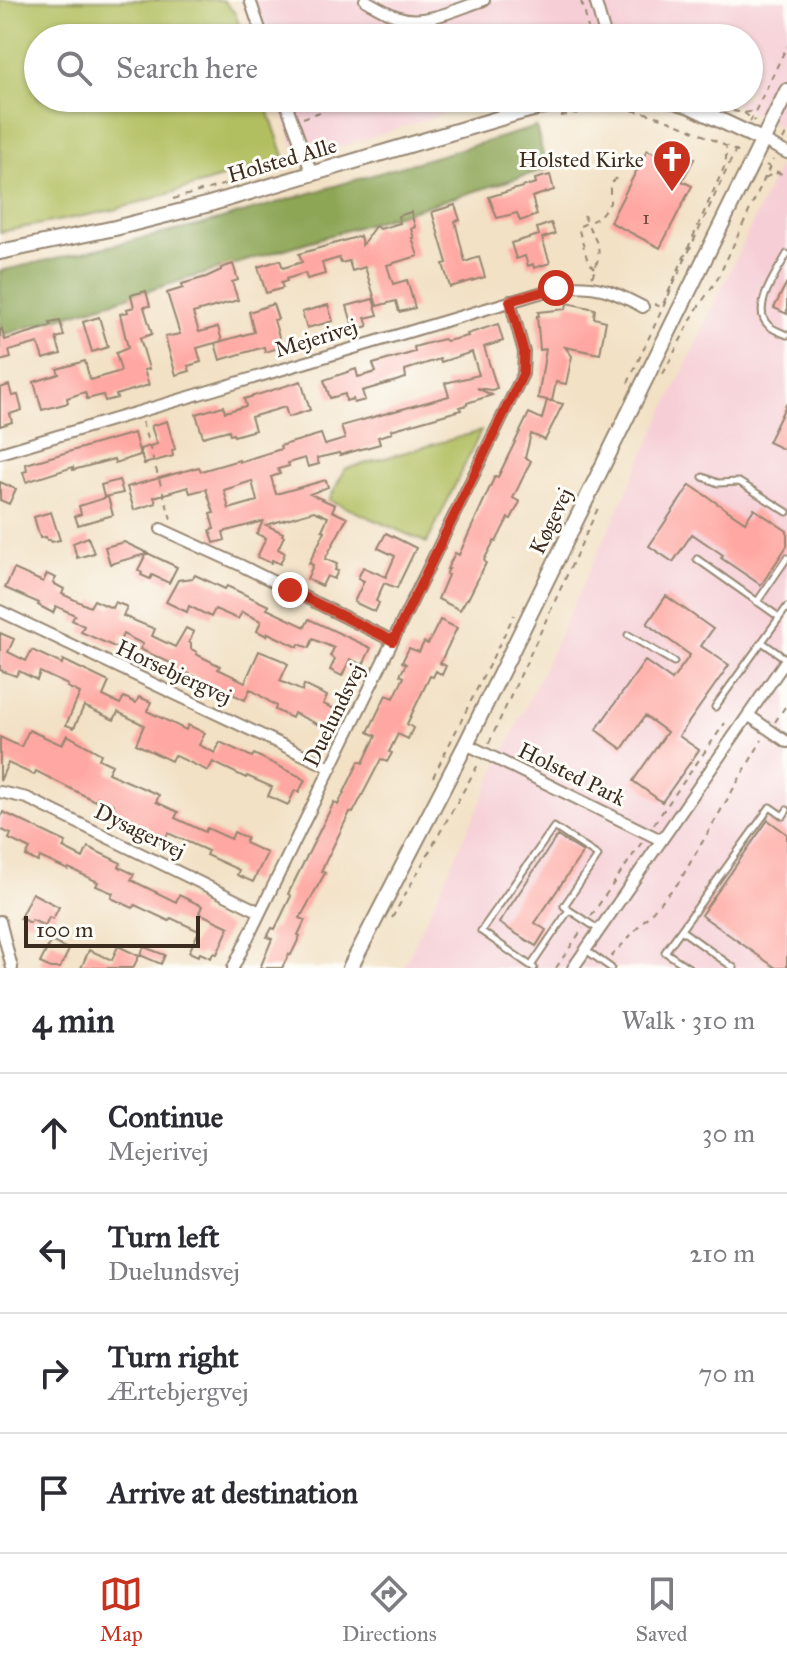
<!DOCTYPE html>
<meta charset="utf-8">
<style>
:root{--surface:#fff;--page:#f2f2f3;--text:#2b2b33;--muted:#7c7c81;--line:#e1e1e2;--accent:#c8321e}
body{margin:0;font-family:"IM FELL Great Primer",serif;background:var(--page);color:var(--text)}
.scale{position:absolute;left:24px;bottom:20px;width:176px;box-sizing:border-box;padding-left:8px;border:4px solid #3b2a1e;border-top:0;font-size:22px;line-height:28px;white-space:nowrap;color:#3b2a1e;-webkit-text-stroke:6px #fdfcf7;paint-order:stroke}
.stop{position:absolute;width:24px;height:24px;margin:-18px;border:6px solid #c8321e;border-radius:50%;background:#fff}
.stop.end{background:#c8321e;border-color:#fff;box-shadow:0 2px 8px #0008}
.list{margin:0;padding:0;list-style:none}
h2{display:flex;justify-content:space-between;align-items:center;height:104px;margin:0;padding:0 32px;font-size:34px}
h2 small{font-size:26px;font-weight:400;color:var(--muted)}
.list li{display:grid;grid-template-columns:52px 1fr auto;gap:24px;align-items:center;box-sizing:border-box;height:120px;padding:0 32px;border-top:2px solid var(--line)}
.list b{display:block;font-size:30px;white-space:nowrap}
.list p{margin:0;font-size:26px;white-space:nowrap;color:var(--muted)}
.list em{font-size:26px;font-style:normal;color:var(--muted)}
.icon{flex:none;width:44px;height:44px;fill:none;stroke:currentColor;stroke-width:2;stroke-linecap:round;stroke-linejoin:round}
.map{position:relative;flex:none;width:787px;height:968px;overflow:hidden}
.search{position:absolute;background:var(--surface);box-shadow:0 2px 6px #0004;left:24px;right:24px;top:24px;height:88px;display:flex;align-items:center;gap:20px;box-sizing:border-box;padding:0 28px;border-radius:44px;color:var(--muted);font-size:30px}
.sheet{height:584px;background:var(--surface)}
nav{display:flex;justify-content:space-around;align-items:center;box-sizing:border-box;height:112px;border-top:2px solid var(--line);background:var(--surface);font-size:22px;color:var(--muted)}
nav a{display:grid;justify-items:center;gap:4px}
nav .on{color:var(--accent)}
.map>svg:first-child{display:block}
.built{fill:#f6cfd6}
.green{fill:#b2bf61;stroke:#767440;stroke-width:2}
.forest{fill:#8da657;stroke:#64683a;stroke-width:2}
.building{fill:#ffa7a2;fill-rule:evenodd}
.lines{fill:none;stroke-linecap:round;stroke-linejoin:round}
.lane-casing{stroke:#968672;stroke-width:9}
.street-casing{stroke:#968672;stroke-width:14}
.secondary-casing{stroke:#968672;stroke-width:18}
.path{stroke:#968672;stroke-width:2;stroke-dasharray:6 6;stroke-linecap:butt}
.lane{stroke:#fff;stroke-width:5}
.street{stroke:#fff;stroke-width:10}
.secondary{stroke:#fff;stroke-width:14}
.route{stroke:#c8321e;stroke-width:10}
.labels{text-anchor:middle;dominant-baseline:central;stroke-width:6;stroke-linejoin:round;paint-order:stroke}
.number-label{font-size:18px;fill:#6c493f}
.poi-label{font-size:22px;fill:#3b2a1e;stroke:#fdfcf7;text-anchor:end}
.street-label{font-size:22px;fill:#3b2a1e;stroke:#fdfcf7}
</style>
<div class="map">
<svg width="787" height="968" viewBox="0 0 787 968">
<rect width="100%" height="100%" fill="#fdfcf7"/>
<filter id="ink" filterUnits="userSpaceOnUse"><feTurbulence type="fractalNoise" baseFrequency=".0125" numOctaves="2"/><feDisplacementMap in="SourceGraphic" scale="16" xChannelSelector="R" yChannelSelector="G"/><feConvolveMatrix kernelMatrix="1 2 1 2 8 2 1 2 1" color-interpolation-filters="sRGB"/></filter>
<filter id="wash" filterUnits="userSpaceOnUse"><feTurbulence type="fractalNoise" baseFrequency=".006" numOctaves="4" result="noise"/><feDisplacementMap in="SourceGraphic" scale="32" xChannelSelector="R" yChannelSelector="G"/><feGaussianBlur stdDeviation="1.8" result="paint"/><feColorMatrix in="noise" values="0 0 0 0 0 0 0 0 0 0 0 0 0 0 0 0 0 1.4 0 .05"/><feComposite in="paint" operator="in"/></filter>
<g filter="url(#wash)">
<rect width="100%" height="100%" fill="#f2e1c5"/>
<path class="built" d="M241,0h546v130l-65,-32h27v-60h-494z
M276,98h218l-196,62z
M787,149v819h-384z"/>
<path class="green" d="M0,0h223l12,13 9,25h-206v60h226l21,61 -171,51 -114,22z
M481,431l-54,112 -98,-43 16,-31z"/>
<path class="forest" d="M536,127l11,42 -547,167v-65l201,-46z"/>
<g id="blocks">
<path class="building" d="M662,143l32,16 -12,22 10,5 -32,62 -50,-26 37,-72 9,4z
M550,175l4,15 -22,7 5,18 -17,6 -3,-8 -20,5 -8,-21 47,-14 -1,-4z
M455,205l5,15 -5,1 10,41 14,-5 6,20 -35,10 -7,-23 4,-1 -15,-51z
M411,212l4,15 -4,2 3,9h-2l6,18 -31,9 6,19 14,-4 8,28 -16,4 -3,-11 -19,5 -12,-39 -13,4 -3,-10 -8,2 -2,-5 -17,5 3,11 -18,5 -2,-6 -19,6 1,2 -6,2 2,5 -17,5 -8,-26 22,-7 3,8 19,-6 -3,-8 61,-18 2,9 13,-19 5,3 20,-6 -2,-7z
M551,223l4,11 -13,4 8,25 -16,5 -1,-4 -5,2 -3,-10 -9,3 -5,-16 28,-8 -2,-7z
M233,264l5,16 -6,2 6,18 -45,13 6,19 19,-5 4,14 -25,7 4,14 -13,4 2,5 -14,4 -11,-38 15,-3 -13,-41 16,-5 -1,-4 24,-7 15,-7v-2z
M787,282v32l-13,-6z
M146,291l4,15 -6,1 8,27 -12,4 9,31 -5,1 5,15 -33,10 1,3 -12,3 -2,-6 -16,4 -2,-7 -18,6 1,5 -26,7 -8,-28 25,-8 -2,-5 28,-8 5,19 31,-9 -5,-18 12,-5 -8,-34 8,-2 -1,-3 7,-2 -3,-12z
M373,299l5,16 -13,3 3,8 -14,4 -7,-24z
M567,303l28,6 -1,9 12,3 -6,33 -35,-7 7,9 -6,28 -10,-2 -4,19 -14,-3 8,-49 -6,1 -3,-34h2l-1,-4 28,-3z
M273,304l5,15 -4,1 8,27 -17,5 -1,-5 -44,13 -5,-17 39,-11 -5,-20z
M328,305l5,16 -26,7 -5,-16z
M99,317l9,30 -16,5 -9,-30z
M60,321l4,15 -8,2 5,16 -18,5 -5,-16 -29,8 2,7 -11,3v-31l2,-1 3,11 46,-14 -1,-3z
M498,324l5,17 -19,6 13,41 -5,2 -15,-2 15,7 -25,8v2l-7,2 1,3 -70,20 1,3 -14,4 2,7 -40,11 -1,-2 -22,5 2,6 -11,3 -3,-9 -17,5 1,3 -11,3 2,5 -9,3 5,17 50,-14 2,7 -18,7 25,11 -3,6 15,7 -22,41 12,5 -2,6 3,1 -4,8 -7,-3 -5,10 -15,-7 6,-14 -4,-2 16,-32 -3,-1 6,-13 -14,-6 -48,14 17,8 -1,2 2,1 -6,13 7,4 -5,11 -8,-4 -1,3 -14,-6 9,-19 -9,-4 6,-13 -40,11 2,8 -11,3 -4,-13 4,-1 -4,-15 4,-1 -8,-24 -16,4 -2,-6 -34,10 2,6 -22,7 -7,-23 72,-20 2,4 38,-11v2l42,-13 -1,-3 41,-12 4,11 20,-6 -4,-13 108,-30 -4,-13 34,-8 -7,-23 -31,10 -1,-3 -35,11 1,8 -44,13 3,9 -11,3 -1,-4 -7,2 -1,-7 -15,4 -6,-18 32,-11 2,8 18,-5 -3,-8 42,-12 -1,-5 29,-8 4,2 21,-5 -1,-2zM252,481l5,20 -28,8 -5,-19z
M301,381l9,29 -22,7 -3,-10 -34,10 4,13 -21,6 -1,-2 -3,1 -1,-5 -26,7 -7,-23 27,-8 2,6 21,-6 -2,-7z
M9,385l3,11 6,-1 4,15 -12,4 2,8 -12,4v-38z
M547,400l16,4 -18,36 -14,-6 -6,24 6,3 -18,37 7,4 -9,17 -3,-1 -12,24 -2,-1 -10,19 2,3 -18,36 -1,-1 -7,12 -22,-11 10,-24 -2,-1 3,-5h-2l8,-16 4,2 36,-79 3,1 31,-64 13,6z
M787,403v48l-19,-9z
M167,421l8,28 -3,1 1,6 -29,8 -4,-15 17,-5 -6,-18z
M134,433l6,22 -25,8 -1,-4 -41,11v-3l-47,15 -3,-10 4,-1 -1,-7z
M119,480l4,13 -19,4 -3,-12z
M0,482l16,7 -7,15 -9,-4z
M690,485l55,37 9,-13 33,22v15l-26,39 -40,-27 2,-3 -31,-21 -19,28 -24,-16z
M108,497l5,18 -35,10 -3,-9 6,-2 -2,-8z
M51,512l9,28 -9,2 -1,-2h-3l-1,-3 -6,1 -6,-21z
M386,533l30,15 -19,40 -13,-5 -8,18 3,2 -4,9 -21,-10 10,-21 -6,-3 5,-11 23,10 9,-21 -17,-8z
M88,537l6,16 -17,5 -4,-15z
M124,542l53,25 -8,16 -17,-8 -2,4 -9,-4 1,-2 -4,-3 8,-16 -36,10 -5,-17z
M14,569l29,13 4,-8 9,4 -3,5 11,6 -2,5 28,13 4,-7 18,8 3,-6 10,4 2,1 -4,9 32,13 -3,7 23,11 11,-19 8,4 -5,10 2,1v6l6,3 -1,2 24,12 -2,3 27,13 14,-31 20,8 9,5 -8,17 22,10 2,-6 23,11 -4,8 19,8 -6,14 -4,-2 -2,6 -36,-17 -2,5 -17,-8 1,-4 -26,-17 -5,11 -58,-27 -4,8 -15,-7 5,-10 -33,-15 3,-5 -20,-10 -6,14 -36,-16 3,-6 -12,-6 3,-5 -19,-9 -3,7 -15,-8 1,-2 -34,-15z
M195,575l30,14 2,-3 42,20 -2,3 38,18 4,-8 62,29 -8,17 -13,-6 -8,17 -12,-6 5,-11 -5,-3 4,-8 -21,-9 -4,9 -10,-4 -1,3 -30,-14 -1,3 -10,-5 4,-10 -19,-9 -4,7 -23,-10 -4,8 -22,-11 -2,6 -21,-10 12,-22 15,-2z
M666,596l47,33 -12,17 28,19 -50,71 20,14 -37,52 -29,-21 34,-49 -22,-16 -23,33 -26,-19 49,-69 27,19 18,-25 -43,-31z
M440,620l17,8 -17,35 6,3 -4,9 -6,-4 -3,6 -3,-1 -23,48 6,4 -5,11 -10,-5 -9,18 3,1 -5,9 -6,-3 -28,54 -3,-1 -29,59 4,2 -25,45 5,2 -7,15 2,1 -9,19 -2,-1 -7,14h-22l12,-29 -5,-2 5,-9 3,1 16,-33 -3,-2 46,-92 4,3 21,-44 4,2 13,-27 -8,-4 18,-37 8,3 10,-21 -4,-2 6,-11 -4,-2 7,-14 10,4 5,-10 4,2z
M0,633l14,6 -6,13 18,9 6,-11 30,14 1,-4 46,22 -6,14 17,8 4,-7 12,6 3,-6 12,5 -4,9 39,19 2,-5 17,8 -6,12 16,8 5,-11 32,15 2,-3 47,23v1l4,2 -6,12 -4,-2 -7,15 -20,-9 4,-9 -25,-11 -1,2 -33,-16 -5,9 -34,-16 -3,6 -35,-17 8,-19 -26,-13 -4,8 -30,-14 -10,22 -8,-3 14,-32 -13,-6 1,-2 -28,-13 -3,8 -18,-9 -3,5 -16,-6z
M29,730l33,15 5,-10 34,19 -2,5 13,6 -4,8 51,22 -3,7 22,10 -3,6 30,14 2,-4 24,11 3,-7 13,6 -2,5 22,10 -14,29 -16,-7 2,-5 -33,-15 2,-4 -40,-18 -5,11 -12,-6 3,-6 -43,-21 3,-6 -17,-8 -2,4 -59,-30 -2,4 -26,-12 -8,18v-44l21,10z
M3,812l63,30 -3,6 20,10 5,-11 33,16 -2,4 15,7 -3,6 45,22 3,-7 23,11 -3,7 30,14 -12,27 -4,-1 -2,5 -11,-5 -2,3 -9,-4 10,-21 -28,-13 -2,3 -34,-16 -2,3 -22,-10 2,-5 -17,-7 2,-4 -29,-14 -1,2 -28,-13 -2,5 -12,-6 4,-7 -21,-10 2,-5 -11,-5v-9z
M768,820l19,14v134h-11l-75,-53z
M557,836l26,16 -48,71 11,7 -10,16 -37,-23z
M32,893l27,14 -6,12 -4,-2 -4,9 -13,-6 -2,3 -10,-5z
M51,941l18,9 -9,18h-9l-11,-5z
M118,946l21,10 -6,12h-52l8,-18 23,10z
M144,947l21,8 -4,9 -21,-9z"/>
</g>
</g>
<g filter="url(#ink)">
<use href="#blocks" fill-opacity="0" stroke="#968672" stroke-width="2"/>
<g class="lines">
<g class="lane-casing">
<path id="lane" d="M787,254c-9,17 -38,55 -18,72 5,4 13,7 18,9
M703,477l15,6 21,-1 48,30
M697,559l82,58
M757,602l30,-44
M628,635l46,27
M762,642l24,17
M715,707l72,-100
M681,930l53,38
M586,950l25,18
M531,966l-50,-35 73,-104 44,29 -34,50 5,4
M534,968l-3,-2 38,-56 29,19
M689,968l-24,-16 105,-145 13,9 4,-6"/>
</g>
<g class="street-casing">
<path id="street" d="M250,0l13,38
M365,0c11,6 22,13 34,17 26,9 60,-9 85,-17
M595,0l11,38
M284,98l28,76
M762,140l25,13
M0,453l560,-166c37,-3 51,3 83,20
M161,529l79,36 153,76
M0,611l331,157
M748,715l39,27
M466,744l195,96
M0,792l27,6 233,114
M0,921l12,47
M233,968l290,-594 1,-22 -14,-51
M573,968l214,-309"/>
</g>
<g class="secondary-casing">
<path id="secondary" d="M664,98l26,8 72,34
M0,252l115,-24 91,-23 308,-91 60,-16
M350,968l116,-224 321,-653"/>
</g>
<path class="path" d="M581,2l3,7 6,29
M492,106l22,-8
M608,109l1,-11
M733,111l11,2 10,-2
M744,113l11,8
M561,116c22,-3 47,-9 69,-6 40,6 76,27 112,44
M303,118l17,-6 9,-14
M750,122l37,-76
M783,140l4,-8
M766,165l15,9
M765,178l9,-5 13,1
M173,199l67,-19
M584,215c11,31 22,27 8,62
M595,268l-7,-6 -10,-35 20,-9 12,-15v-18l8,-9
M654,304l7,3 3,-5 62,-139v-15
M663,374l32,-62 23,-34 55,-118
M628,383l110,-238
M142,422l29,97
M775,722l12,-18
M489,743l110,-237
M433,777l81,-162
M654,824l71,-101
M591,916l51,-74
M392,918l87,-155
M611,957l68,-75 83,-142
M556,968l27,-40"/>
<use href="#lane" class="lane"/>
<use href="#street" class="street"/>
<use href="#secondary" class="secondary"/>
</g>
</g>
<g class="lines" filter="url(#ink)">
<path class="route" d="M290,590l103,51 130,-267 1,-22 -14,-51 46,-13"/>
</g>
<defs>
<g id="church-pin" transform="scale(2)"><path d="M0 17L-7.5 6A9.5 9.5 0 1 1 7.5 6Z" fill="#c8321e" stroke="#fdfcf7"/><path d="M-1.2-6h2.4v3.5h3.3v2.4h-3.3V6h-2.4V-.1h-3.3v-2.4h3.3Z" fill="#fff"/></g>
</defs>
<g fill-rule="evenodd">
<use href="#church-pin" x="672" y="159"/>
</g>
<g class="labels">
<g class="number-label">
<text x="646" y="218">1</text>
</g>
<g class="poi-label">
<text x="644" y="159">Holsted Kirke</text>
</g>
<g class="street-label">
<text transform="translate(282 160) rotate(-16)">Holsted Alle</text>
<text transform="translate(316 338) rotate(-17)">Mejerivej</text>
<text transform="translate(551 521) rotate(-64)">Køgevej</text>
<text transform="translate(174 672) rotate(25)">Horsebjergvej</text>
<text transform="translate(334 715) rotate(-64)">Duelundsvej</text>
<text transform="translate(572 774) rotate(26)">Holsted Park</text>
<text transform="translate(140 831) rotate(26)">Dysagervej</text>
</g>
</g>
</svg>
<div class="scale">100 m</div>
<div class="stop" style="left:556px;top:288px"></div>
<div class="stop end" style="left:290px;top:590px"></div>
<div class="search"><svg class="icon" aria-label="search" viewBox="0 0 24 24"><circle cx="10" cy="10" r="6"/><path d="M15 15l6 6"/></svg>Search here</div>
</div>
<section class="sheet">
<h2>4 min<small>Walk · 310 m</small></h2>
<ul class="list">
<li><svg class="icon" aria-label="ahead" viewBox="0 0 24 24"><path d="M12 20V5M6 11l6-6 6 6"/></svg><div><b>Continue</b><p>Mejerivej</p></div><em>30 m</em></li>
<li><svg class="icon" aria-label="left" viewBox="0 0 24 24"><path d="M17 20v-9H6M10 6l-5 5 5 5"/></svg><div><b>Turn left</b><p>Duelundsvej</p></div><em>210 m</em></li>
<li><svg class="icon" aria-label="right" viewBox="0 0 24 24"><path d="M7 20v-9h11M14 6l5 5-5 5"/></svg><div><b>Turn right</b><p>Ærtebjergvej</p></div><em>70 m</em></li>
<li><svg class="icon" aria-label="arrive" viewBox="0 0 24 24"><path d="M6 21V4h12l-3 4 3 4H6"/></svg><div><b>Arrive at destination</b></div></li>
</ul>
</section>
<nav>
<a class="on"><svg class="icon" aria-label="map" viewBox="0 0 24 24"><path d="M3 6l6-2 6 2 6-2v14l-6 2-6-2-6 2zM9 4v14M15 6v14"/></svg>Map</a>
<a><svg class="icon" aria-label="directions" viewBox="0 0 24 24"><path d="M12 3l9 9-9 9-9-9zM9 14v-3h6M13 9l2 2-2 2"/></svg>Directions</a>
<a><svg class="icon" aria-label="saved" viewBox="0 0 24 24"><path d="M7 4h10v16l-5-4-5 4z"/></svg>Saved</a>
</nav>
